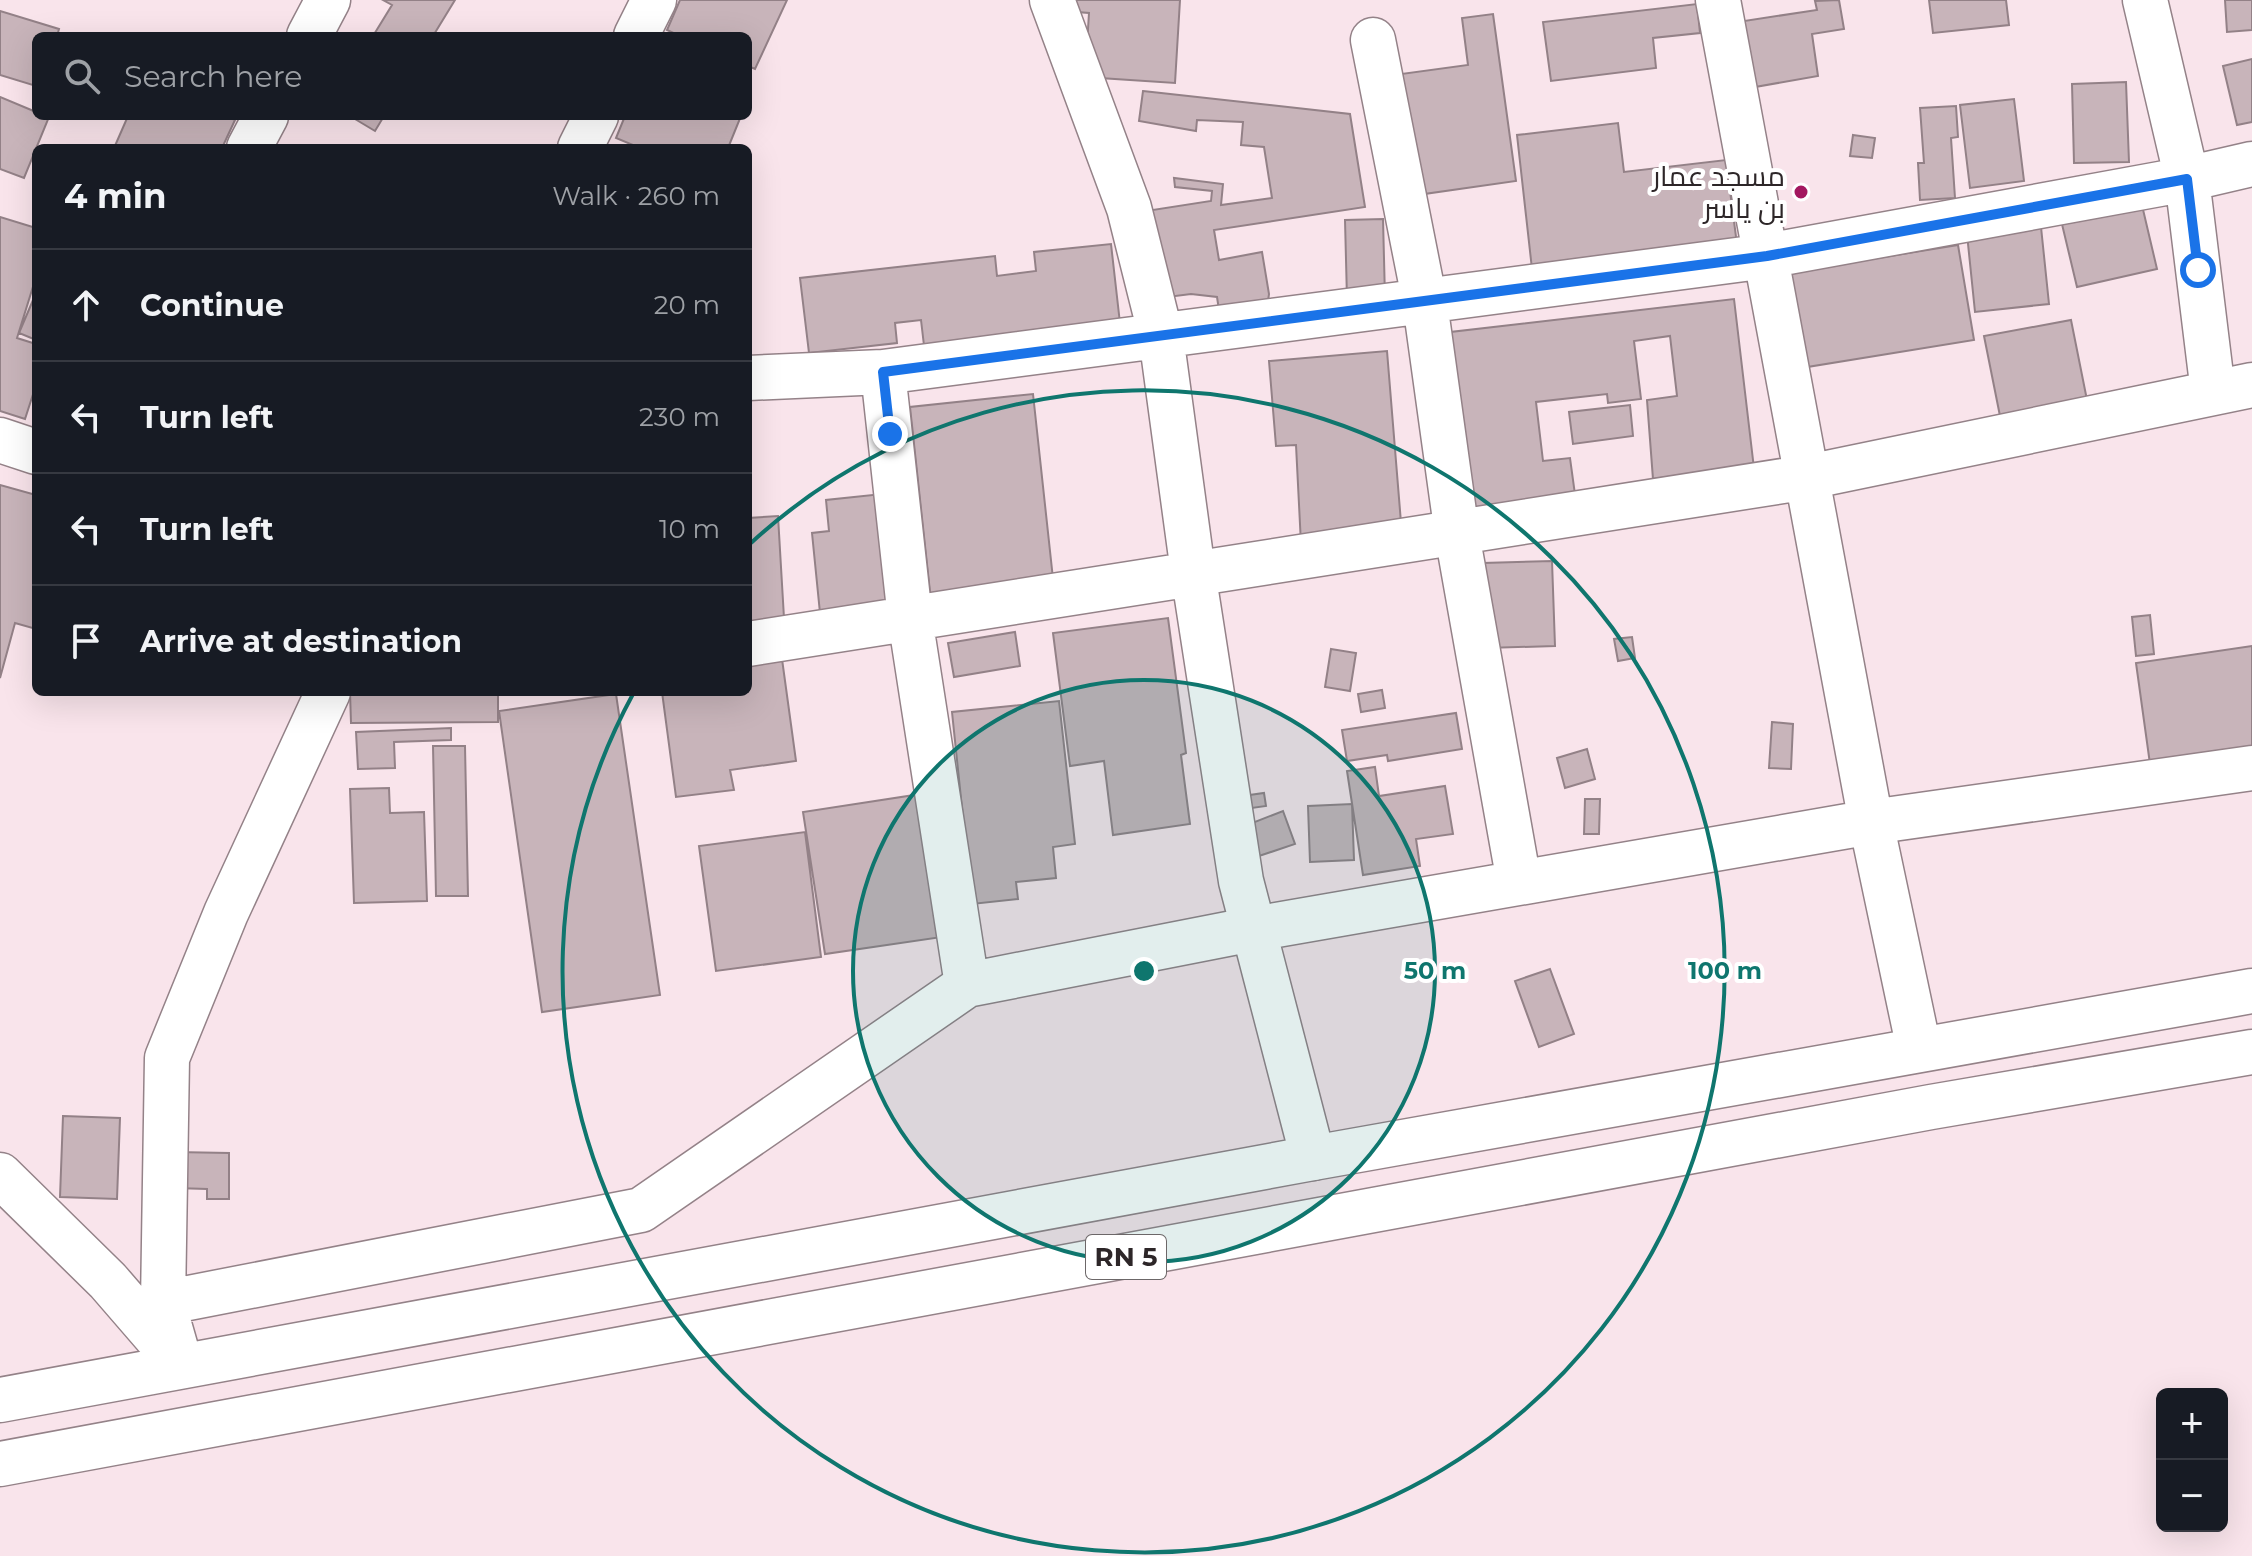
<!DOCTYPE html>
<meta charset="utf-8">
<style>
:root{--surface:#171b24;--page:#20242c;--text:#f1f3f6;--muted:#9ea1a6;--line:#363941}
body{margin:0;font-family:Montserrat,Cairo,sans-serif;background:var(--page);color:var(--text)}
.controls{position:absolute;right:24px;bottom:24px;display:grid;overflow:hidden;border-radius:12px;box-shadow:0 8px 32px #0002}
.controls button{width:72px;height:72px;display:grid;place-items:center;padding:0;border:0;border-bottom:2px solid var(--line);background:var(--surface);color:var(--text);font:40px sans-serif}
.stop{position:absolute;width:24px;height:24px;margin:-18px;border:6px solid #1a73e8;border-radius:50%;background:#fff}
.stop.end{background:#1a73e8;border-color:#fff;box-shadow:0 2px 8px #0008}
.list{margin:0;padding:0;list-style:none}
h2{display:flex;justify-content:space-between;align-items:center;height:104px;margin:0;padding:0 32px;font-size:34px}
h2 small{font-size:26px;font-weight:400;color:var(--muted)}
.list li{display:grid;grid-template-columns:52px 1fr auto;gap:24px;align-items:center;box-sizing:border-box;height:112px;padding:0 32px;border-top:2px solid var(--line)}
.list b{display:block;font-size:30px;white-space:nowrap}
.list em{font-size:26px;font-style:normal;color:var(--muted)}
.icon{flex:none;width:44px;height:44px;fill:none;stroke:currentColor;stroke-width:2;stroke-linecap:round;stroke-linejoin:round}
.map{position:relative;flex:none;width:2252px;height:1556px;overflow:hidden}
.search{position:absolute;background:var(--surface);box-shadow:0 8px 32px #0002;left:32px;top:32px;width:720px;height:88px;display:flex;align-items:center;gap:20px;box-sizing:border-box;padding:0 28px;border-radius:12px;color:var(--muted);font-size:30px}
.panel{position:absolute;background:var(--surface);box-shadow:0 8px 32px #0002;left:32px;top:144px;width:720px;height:552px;border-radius:12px}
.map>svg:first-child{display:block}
.building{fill:#c8b4ba;stroke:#938187;stroke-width:2}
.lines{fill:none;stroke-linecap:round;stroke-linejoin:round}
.minor-casing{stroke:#948288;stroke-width:47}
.highway-casing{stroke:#948288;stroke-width:47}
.minor{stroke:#fff;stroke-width:44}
.highway{stroke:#fff;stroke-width:44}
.route{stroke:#1a73e8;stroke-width:10}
.ring{fill:none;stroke:#0f766e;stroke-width:4}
.poi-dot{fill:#a31860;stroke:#fff;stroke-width:3}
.labels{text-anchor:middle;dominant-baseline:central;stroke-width:8;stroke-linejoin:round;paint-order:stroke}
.shield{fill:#fff;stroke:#6c6768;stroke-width:2}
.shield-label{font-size:26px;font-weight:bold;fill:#2d2628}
.poi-label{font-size:28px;fill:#2d2628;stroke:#fff;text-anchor:end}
.centre{fill:#0f766e;stroke:#fff;stroke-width:4}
.ring-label{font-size:24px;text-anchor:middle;font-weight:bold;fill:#0f766e;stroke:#fff;stroke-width:8;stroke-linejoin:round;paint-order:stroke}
</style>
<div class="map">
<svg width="2252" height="1556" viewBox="0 0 2252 1556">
<rect width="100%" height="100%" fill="#f9e4eb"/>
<path class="building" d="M383,0h72l-22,36h-60l19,-31z
M680,0h107l-32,69 -7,-3v-30h-68l-13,-6z
M1065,0h115l-5,83 -90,-6 4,-64 -25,-2z
M1839,0l5,29 -32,5 6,42 -63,11 -11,-66 73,-11 -2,-9z
M1929,0h77l3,25 -76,8z
M2225,0h27v30l-25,2z
M1697,4l3,29 -47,5 3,30 -105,13 -8,-59z
M0,11l59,18 -2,7h-21v50l-36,-11z
M1493,14l23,167 -99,14 -16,-121 67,-9 -6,-47z
M2252,59v63l-15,3 -14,-59z
M2126,82l3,80 -55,1 -2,-79z
M1143,91l207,23 15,93 -151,23 5,30 43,-8 7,42 -3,22 -45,7 -4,-26 -26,-3 -31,4 -14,-87 65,-10 1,-10 -37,-4 -1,-9 49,6 -2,21 51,-7 -8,-51 -23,-2 2,-23 -46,-2 -1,11 -57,-10z
M0,97l36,15v4l13,1 -25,61 -24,-9z
M2014,99l10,82 -54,7 -10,-83z
M1956,106l2,31 -7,1 4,60 -35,2 -2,-37h6l-4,-55z
M128,116h98l9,4 -13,28h-108z
M357,116h27l-9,15 -20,-12z
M625,116h116l-13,32h-88l-24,-10z
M1618,123l6,49 102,-12 12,92 -205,26 -16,-143z
M1853,135l22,3 -3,20 -22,-2z
M2141,201l16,68 -80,18 -16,-67z
M0,217l36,11v49l-19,61 19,6v41l-11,34 -25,-8z
M1383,219l2,79 -38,1 -2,-79z
M2041,227l8,77 -74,8 -8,-78z
M1111,244l10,88 -196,22 -4,-34 -26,3 2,20 -88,10 -9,-75 195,-22 2,20 39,-5 -2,-19z
M1958,245l16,95 -173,28 -16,-95z
M36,293v47l-17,-7z
M1734,299l21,178 -74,-2 -28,4 -6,-79 30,-4 -7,-60 -36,5 7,58 -33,4 -1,-9 -71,8 7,59 27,-3 7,51 -113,13 -22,-189z
M2071,320l17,85 -87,16 -17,-85z
M1387,351l15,184 -101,9 -5,-99 -20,1 -7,-85z
M1033,394l21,194 -123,13 -21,-194z
M1630,405l3,31 -60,8 -4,-32z
M0,485l36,10v134l-21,-6 -15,55z
M882,494l11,112 -73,7 -8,-80 17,-2 -3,-31z
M778,516l7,119 -37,3v-120z
M1552,561l3,85 -69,2 -3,-85z
M2150,615l4,39 -18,2 -4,-39z
M1168,618l18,135 -5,2 9,69 -77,11 -9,-74 -34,5 -17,-133z
M1015,632l5,34 -66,11 -6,-34z
M1632,637l3,21 -17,3 -4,-22z
M2252,646v104l-102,14 -14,-101z
M1331,649l25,4 -6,38 -25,-4z
M782,659l14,102 -66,9 4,20 -58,7 -14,-105h86v-29z
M1382,690l3,18 -24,4 -3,-18z
M350,692h148v30l-147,1z
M616,694l44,301 -118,17 -43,-301z
M1059,701l16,143 -22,3 3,31 -40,4 2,17 -46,5 -20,-192z
M1456,713l6,36 -74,12 -1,-6 -40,6 -5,-31z
M1772,722l21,2 -2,45 -22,-1z
M451,728v12l-57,2 1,26 -37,1 -2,-37z
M433,746h32l3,150h-32z
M1587,749l8,30 -30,9 -8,-30z
M1375,767l4,29 66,-10 8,48 -37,5 4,27 -57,9 -16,-104z
M389,788l1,25 34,-1 3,89 -73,2 -4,-114z
M1264,793l2,13 -28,4 -3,-13z
M921,794l21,143 -117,17 -22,-142z
M1585,799h15l-1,35h-15z
M1352,804l2,56 -44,2 -2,-56z
M1283,811l12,33 -36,12 -12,-31z
M805,832l16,125 -105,14 -17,-125z
M1550,969l24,65 -35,13 -24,-66z
M63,1116l57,2 -3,81 -57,-2z
M175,1152l54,1v46h-22v-10l-32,-1z"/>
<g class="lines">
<g class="minor-casing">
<path id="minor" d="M1052,0l77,208 32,128 32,236 48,309 72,277
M1718,0l153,822 48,227
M2145,0l42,179 26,213
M309,36l19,-36
M636,36l18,-36
M1373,40l52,263 32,231 62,348
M249,148l17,-32
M580,148l16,-32
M883,372l27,246 57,367
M748,378l135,-6 884,-116 420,-77 65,-15
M0,440l36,12
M748,644l1060,-167 444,-92
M0,1175l108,106 64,74
M163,1303l478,-93 326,-225 286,-56 618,-107 381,-54
M181,1366l-18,-63 4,-245 59,-145 102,-221"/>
</g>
<g class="highway-casing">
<path id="highway" d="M0,1400l1313,-242 939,-167
M0,1464l1931,-357 321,-55"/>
</g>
<use href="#minor" class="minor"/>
<use href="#highway" class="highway"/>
</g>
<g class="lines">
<path class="route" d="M890,434l-7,-62 884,-116 420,-77 11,91"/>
</g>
<circle cx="1144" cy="971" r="291" fill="#0f766e" fill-opacity=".12"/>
<g class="ring">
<circle cx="1144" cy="971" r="291"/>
<path d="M751 543A581 581 0 1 1 633 694"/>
</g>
<circle class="poi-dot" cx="1801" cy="192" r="8"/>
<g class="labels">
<rect class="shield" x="1086" y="1235" width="80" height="44" rx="6"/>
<g class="shield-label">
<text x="1126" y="1257">RN 5</text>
</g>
<g class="poi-label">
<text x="1785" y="176">مسجد عمار<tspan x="1785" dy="32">بن ياسر</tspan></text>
</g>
</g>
<circle cx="1144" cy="971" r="12" class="centre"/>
<g class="ring-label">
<text x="1435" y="979">50 m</text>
<text x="1725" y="979">100 m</text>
</g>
</svg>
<div class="controls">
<button>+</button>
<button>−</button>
</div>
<div class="stop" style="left:2198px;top:270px"></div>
<div class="stop end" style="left:890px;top:434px"></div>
<div class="search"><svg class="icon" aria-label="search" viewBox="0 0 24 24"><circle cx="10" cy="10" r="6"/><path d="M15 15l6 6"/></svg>Search here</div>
<section class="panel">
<h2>4 min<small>Walk · 260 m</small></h2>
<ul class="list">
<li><svg class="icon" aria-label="ahead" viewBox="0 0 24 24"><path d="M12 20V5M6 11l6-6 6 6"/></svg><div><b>Continue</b></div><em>20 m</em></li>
<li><svg class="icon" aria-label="left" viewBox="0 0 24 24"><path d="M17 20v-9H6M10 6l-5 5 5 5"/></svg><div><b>Turn left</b></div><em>230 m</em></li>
<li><svg class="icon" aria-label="left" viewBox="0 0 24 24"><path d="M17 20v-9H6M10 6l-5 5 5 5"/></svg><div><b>Turn left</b></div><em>10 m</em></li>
<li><svg class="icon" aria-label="arrive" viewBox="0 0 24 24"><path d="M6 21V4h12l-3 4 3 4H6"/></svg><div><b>Arrive at destination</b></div></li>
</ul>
</section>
</div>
